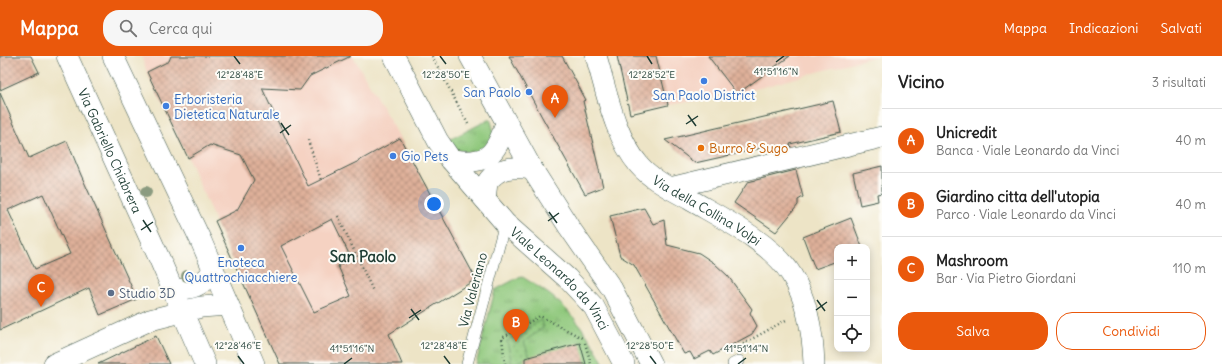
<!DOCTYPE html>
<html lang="it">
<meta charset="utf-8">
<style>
:root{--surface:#fff;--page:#f6f6f6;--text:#222;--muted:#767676;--line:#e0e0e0;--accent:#ea580c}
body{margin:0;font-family:Delius,sans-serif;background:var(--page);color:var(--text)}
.controls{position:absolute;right:12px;bottom:12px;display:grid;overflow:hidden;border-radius:8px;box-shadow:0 2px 10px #0003}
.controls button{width:36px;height:36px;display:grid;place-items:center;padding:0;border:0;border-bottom:1px solid var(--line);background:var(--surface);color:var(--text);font:20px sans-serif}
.you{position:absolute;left:434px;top:148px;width:14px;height:14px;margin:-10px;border:3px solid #fff;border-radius:50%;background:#1a73e8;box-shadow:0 0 0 6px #1a73e833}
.badge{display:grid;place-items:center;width:26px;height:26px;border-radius:50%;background:var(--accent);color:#fff;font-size:13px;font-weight:700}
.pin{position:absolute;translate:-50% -33px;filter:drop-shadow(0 1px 2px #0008)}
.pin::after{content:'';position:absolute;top:21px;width:14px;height:12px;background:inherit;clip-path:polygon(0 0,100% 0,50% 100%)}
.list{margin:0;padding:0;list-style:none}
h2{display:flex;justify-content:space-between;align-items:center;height:52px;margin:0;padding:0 16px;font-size:17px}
h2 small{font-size:13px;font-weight:400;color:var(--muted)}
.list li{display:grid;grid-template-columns:26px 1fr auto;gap:12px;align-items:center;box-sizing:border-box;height:64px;padding:0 16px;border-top:1px solid var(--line)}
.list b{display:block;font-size:15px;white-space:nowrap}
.list p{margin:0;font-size:13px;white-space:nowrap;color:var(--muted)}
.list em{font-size:13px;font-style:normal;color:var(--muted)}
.actions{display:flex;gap:8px;padding:12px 16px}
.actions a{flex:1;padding:9px 0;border:1px solid var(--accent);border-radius:16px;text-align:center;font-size:14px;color:var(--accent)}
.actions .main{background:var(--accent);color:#fff}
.icon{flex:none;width:22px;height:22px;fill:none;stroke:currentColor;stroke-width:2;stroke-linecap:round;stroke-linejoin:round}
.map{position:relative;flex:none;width:882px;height:308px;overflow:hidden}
header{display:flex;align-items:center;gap:24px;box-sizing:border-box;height:56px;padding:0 20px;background:var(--accent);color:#fff}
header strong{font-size:19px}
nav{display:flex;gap:22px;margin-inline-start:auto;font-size:14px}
.search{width:280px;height:36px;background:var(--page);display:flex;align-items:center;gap:10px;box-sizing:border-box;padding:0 14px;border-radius:16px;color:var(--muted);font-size:15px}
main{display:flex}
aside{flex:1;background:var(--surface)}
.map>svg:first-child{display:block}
.built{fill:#f5d2c2}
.grass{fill:url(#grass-tufts);stroke:#578258}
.garden{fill:url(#garden-dots);stroke:#578258}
.building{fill:url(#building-cross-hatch);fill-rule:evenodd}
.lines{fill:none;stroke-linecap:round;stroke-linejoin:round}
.service-casing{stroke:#3e564a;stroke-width:12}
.minor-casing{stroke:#3e564a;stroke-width:22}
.path{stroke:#3e564a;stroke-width:2.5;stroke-dasharray:1 3;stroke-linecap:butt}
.service{stroke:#fff;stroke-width:11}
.minor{stroke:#fff;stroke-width:21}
.tree{fill:#8b9b80}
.ticks{fill:none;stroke:#1f3d34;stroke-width:1.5}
.shop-dot{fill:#3f7fe0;stroke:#fdfcf7;stroke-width:1.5}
.food-dot{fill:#e8710a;stroke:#fdfcf7;stroke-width:1.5}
.service-dot{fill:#5c6f8a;stroke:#fdfcf7;stroke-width:1.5}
.labels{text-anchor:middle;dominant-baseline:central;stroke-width:4;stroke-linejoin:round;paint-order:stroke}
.shop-label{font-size:13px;fill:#366cbe;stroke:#fdfcf7}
.food-label{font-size:13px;fill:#c56008;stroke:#fdfcf7;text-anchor:start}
.street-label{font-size:13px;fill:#1f3d34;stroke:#fdfcf7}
.service-label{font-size:13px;fill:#4e5e75;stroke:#fdfcf7;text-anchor:start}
.quarter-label{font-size:15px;font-weight:bold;fill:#1f3d34;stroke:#fdfcf7}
.ticks-label{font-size:10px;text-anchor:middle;fill:#1f3d34;stroke:#fdfcf7;stroke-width:4;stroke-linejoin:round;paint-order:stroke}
</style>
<header>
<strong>Mappa</strong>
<div class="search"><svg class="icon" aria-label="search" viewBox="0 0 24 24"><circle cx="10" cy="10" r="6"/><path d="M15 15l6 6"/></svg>Cerca qui</div>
<nav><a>Mappa</a><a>Indicazioni</a><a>Salvati</a></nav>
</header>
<main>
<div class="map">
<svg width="882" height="308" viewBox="0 0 882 308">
<defs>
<pattern id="grass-tufts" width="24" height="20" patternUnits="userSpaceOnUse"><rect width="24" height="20" fill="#8fc87c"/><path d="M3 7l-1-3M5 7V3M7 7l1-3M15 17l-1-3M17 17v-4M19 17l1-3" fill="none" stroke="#74a466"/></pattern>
<pattern id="garden-dots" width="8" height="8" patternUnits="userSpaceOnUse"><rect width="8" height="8" fill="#8fc87c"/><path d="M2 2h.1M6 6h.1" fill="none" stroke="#74a466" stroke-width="1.8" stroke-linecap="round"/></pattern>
<pattern id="building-cross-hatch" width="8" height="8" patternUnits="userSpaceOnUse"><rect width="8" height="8" fill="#dfb09a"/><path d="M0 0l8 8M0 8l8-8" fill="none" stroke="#b4907e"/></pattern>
</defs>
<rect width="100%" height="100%" fill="#fdfcf7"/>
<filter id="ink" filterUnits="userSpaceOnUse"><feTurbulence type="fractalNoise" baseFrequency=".025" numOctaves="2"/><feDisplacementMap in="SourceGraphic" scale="8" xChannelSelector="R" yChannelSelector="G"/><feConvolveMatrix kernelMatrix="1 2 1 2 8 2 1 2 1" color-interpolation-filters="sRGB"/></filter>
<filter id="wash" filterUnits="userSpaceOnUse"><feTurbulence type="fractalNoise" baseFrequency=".012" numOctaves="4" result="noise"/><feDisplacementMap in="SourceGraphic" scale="16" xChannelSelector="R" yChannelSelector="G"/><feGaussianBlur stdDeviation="0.9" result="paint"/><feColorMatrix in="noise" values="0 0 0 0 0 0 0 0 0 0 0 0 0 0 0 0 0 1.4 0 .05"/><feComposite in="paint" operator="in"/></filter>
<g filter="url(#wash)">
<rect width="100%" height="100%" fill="#ede4c6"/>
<path class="built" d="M141,0h212l47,82 76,141 -93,59 -103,26 -65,-143 -27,-63 -41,-86z
M617,0h259l-139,38 -69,11 -38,9z"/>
<path class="grass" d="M490,63c7,17 1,20 -9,33 -13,0 -26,2 -32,-12z
M521,220c9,6 20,12 29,19 23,17 41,44 54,69h-128l19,-74z"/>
<path class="garden" d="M541,264l3,7 -20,15 6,15 -18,7 -5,-23z"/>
<g id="blocks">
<path class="building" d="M0,0h31l8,16 -39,18z
M171,0h180l-41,20 -10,14 -38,-2 46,98 49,-24 43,-24 76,141 -87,55 13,30h-122l-65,-143 22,-11 17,-30 -13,-25 -31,-10 -22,13 -41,-86 22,-11zM332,163l19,39 -13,8 13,30 -37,16 -33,-66z
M509,0h53l24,44 -3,1 20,86 -18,7 -43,-77z
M617,0h39l12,49 -38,9z
M708,0h82l-53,38z
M0,37l29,65 38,-17 14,34 56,124 -37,16 -11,-27 -89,42zM43,138l27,60 -35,15 -27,-59z
M833,45l8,31 -51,12 1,3 -24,5 4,-6 -76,17 -30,-23z
M882,110v27l-5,1 1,7 -18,4 -7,-32z
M796,114l7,27 -5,3v5l-22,27 -42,-29 14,-21z
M644,152l9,16 11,-4 3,25 32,8 15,10 14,13 24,33 -2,4 7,13 -5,8 -39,21 -3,-4 -16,8 -4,-7 -6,2 -50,-89 -14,-9 -10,-40z
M851,162l11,29h-25v14l-22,8 -12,-32z
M156,280l13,28h-71z
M580,287l6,21h-61v-6z"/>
</g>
</g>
<g filter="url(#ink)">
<use href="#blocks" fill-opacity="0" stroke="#3e564a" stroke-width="1"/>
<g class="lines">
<g class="service-casing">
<path id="service" d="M467,308l38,-141
M733,308l6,-3"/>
</g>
<g class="minor-casing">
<g id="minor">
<path id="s1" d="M67,0l93,204 45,104"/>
<path d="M113,0l88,185 53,123"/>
<path id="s2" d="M394,0l44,85 13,19 54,63 62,55 27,29 30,57"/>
<path d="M470,0l62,113 37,58 43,62 39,75"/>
<path id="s3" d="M596,0c11,37 18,79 43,109 13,15 34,25 50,34 32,19 82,43 102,75 17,27 22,59 23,90"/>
<path d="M451,104c36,5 44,-4 55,-36"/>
<path d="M670,132l212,-51"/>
<path d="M485,143l2,-16c10,-16 27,-17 45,-14"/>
<path d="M173,234c19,-1 28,-3 40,-19"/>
<path d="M54,308l96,-44 51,-13 27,-2"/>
</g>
</g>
<path class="path" d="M432,0l36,68
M308,84l13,40
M338,160l35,75
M585,287l6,21
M743,288l43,-24
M505,308l-3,-26 38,-22 44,23"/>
<use href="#service" class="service"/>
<use href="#minor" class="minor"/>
</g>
<g class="tree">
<circle cx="146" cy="136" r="6"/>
<circle cx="187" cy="220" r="6"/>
</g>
</g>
<path class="ticks" d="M234,0l6,8M440,0l6,8M647,0l5,8M776,6l8,-6M688,59l8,11M281,67l8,12M686,68l12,-8M280,77l11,-8M549,156l8,11M143,164l8,12M548,165l11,-8M141,174l12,-8M817,244l8,11M411,253l8,11M816,254l11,-8M409,262l12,-8M238,300l6,8M444,300l6,8M650,300l6,8M344,308l8,-6M738,308l8,-6"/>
<g class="shop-dot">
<circle cx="704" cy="25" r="4"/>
<circle cx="529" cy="36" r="4"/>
<circle cx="166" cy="50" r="4"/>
<circle cx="393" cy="100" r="4"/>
<circle cx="241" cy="192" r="4"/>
</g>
<circle class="food-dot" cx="701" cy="92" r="4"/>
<circle class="service-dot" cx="111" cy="237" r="4"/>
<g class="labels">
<g class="shop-label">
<text x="521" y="36" text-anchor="end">San Paolo</text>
<text x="704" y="39">San Paolo District</text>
<text x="174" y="43" text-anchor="start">Erboristeria<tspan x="174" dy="15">Dietetica Naturale</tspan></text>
<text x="401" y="100" text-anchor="start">Gio Pets</text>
<text x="241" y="206">Enoteca<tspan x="241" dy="15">Quattrochiacchiere</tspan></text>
</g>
<g class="food-label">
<text x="709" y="92">Burro &amp; Sugo</text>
</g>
<g class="street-label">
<text stroke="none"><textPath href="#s1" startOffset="104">Via Gabriello Chiabrera</textPath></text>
<text stroke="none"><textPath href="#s3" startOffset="200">Via della Collina Volpi</textPath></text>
<text stroke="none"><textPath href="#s2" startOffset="280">Viale Leonardo da Vinci</textPath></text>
<text transform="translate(473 234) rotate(-75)">Via Valeriano</text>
</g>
<g class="service-label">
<text x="119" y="237">Studio 3D</text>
</g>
<g class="quarter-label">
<text x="363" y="200">San Paolo</text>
</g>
</g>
<g class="ticks-label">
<text x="776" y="19">41°51'16"N</text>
<text x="240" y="22">12°28'48"E</text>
<text x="446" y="22">12°28'50"E</text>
<text x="652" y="22">12°28'52"E</text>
<text x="238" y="293">12°28'46"E</text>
<text x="444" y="293">12°28'48"E</text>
<text x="650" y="293">12°28'50"E</text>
<text x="352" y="296">41°51'16"N</text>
<text x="746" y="296">41°51'14"N</text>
</g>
</svg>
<div class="controls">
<button>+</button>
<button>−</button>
<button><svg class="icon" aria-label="locate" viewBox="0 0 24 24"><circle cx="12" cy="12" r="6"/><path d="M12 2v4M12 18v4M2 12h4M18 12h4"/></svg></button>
</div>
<div class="you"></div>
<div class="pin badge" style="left:555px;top:62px">A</div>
<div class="pin badge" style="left:516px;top:286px">B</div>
<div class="pin badge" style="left:41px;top:251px">C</div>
</div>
<aside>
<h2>Vicino<small>3 risultati</small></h2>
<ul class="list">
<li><span class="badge">A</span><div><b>Unicredit</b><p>Banca · Viale Leonardo da Vinci</p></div><em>40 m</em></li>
<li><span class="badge">B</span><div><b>Giardino citta dell'utopia</b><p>Parco · Viale Leonardo da Vinci</p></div><em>40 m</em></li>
<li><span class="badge">C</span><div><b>Mashroom</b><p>Bar · Via Pietro Giordani</p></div><em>110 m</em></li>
</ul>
<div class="actions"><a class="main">Salva</a><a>Condividi</a></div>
</aside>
</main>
